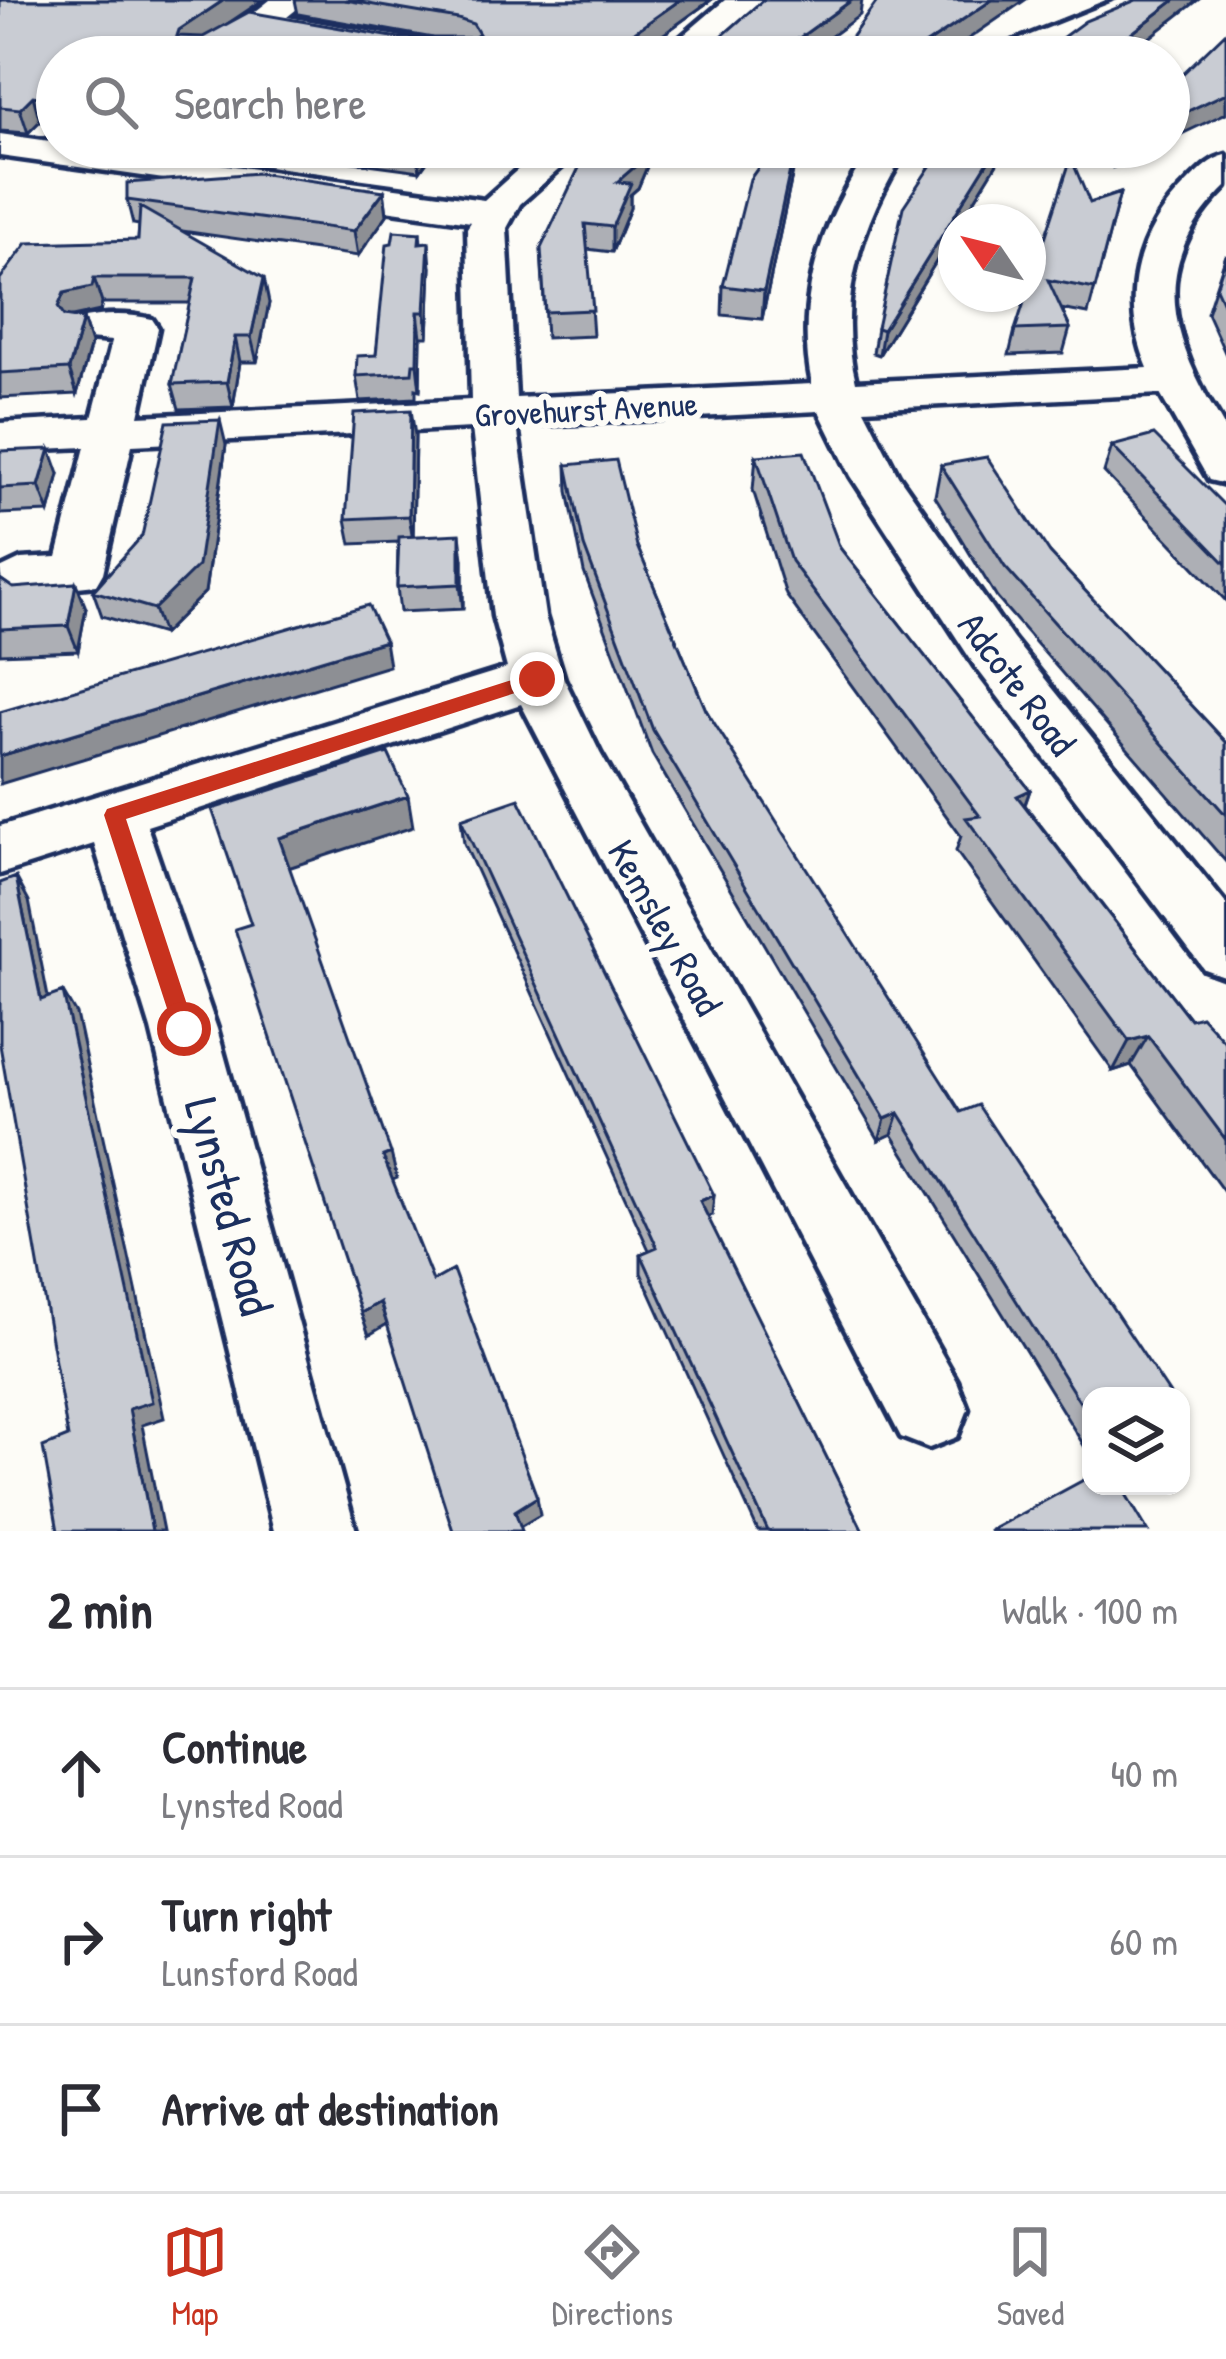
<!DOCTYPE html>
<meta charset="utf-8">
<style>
:root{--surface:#fff;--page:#f2f2f3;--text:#2b2b33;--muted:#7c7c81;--line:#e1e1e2;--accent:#c8321e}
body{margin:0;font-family:"Patrick Hand",sans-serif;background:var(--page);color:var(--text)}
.controls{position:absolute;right:36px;bottom:36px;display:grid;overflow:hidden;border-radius:24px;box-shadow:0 3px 9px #0004}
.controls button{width:108px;height:108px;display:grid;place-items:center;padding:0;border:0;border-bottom:3px solid var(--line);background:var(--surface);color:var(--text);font:60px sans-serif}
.compass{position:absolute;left:938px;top:204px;width:108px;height:108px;border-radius:50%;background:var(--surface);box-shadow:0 3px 9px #0004;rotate:305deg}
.stop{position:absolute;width:36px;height:36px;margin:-27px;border:9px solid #c8321e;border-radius:50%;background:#fff}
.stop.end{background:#c8321e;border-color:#fff;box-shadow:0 3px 12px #0008}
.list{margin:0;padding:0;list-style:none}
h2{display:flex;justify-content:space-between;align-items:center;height:156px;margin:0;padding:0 48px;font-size:51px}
h2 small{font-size:39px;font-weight:400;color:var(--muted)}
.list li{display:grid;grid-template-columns:78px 1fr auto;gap:36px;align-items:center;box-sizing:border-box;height:168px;padding:0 48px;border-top:3px solid var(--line)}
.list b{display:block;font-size:45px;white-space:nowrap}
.list p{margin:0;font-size:39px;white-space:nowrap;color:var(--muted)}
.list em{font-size:39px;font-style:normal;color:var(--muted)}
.icon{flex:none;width:66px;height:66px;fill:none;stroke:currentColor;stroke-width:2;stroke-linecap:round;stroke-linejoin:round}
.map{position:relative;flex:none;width:1226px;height:1531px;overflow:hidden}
.search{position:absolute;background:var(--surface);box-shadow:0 3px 9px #0004;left:36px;right:36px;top:36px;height:132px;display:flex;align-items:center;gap:30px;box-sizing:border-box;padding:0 42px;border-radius:66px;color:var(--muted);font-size:45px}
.sheet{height:660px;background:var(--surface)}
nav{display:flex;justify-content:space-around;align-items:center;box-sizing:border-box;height:168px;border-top:3px solid var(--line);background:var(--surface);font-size:33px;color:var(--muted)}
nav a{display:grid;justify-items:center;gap:6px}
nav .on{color:var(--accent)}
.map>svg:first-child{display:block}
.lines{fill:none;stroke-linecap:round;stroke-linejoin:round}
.minor-casing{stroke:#1b2f5e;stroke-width:9}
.minor{fill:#fdfcf7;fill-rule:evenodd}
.wall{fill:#adafb5;stroke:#1b2f5e;stroke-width:3}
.shaded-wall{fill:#8d8f94;stroke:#1b2f5e;stroke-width:3}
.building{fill:#c9ccd3;stroke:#1b2f5e;stroke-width:3}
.route{fill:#c8321e}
.labels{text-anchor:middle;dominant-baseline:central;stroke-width:12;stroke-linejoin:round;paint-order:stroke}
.far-street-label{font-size:33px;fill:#1b2f5e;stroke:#fdfcf7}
.street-label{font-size:39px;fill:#1b2f5e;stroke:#fdfcf7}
.near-street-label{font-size:48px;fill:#1b2f5e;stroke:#fdfcf7}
</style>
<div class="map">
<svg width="1226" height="1531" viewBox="0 0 1226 1531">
<rect width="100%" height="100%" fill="#fdfcf7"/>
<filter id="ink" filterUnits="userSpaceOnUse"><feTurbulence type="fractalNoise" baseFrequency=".00833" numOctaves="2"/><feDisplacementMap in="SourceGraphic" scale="24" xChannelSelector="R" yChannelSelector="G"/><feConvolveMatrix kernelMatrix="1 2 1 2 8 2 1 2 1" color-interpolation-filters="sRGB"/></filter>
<g filter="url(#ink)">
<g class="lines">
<g class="minor-casing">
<path id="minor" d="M270,0h38l-21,17 172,30 12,3 5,7h-75l-155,-28 -4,-7z
M725,0h36l-65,57h-38z
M1118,0h44l-5,7 -122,50h-47l5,-7z
M0,134l57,8v5h38l389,53 59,-53h41l-64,57 -13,24 9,170 296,-14c-18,-86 11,-167 60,-237h37c-46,70 -74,151 -53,235l292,-14c-29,-69 -13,-135 41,-187 12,-12 21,-22 37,-26v32c-64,63 -64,123 -24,201 6,14 17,27 23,41 1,15 1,39 1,55l-17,-4 -49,-86 -296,15 34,66 115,164 213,265v73l-22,-8 -229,-303 -124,-190 -32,-65 -302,15 28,190 19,63 36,74 357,628 11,28 -11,28 -28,11 -28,-11 -380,-733 -374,122 70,203 139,502h-82l-123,-502 -57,-185 -94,30v-48l507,-158 -14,-52 -21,-188 -340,17 -29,128 -7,12 -75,8 -18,-5 -3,-19 21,-10 36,-2 28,-110 -85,4v-28l92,-5 20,-77 -36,-3 -6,-9 6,-9c24,-6 52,-7 76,-1l6,9 -19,88 332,-16 -4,-172 4,-6 -471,-66z"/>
</g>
<use href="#minor" class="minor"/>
</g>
<path class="wall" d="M0,0h263l-33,22 168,16h35l-135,-24 -3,-14h416l-79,57h-575v66l-17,-2 -12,12 -28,-2z
M241,147h196l-17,24z
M460,147h48l-14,10z
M594,147h91l-17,15 -17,-5 -13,31 -8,7v13l-18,44 -25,-3 6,87 -47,2 -5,-90z
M773,147h38l-15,10 -34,162 -40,-4 1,-29z
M943,147h64l-46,75h-5v7l-77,126 -6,-2 4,-25z
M1114,147h41l-41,20 -4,-6z
M384,191l3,24 -29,41 -176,-25 87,72 -12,59h-17l-7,45 -54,2 -7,-25 18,-81h-88l-2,8 -26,6 9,2 8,25 -14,50 -77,4v-119l138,-39 1,-15 -6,-1 -6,-24z
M1120,193l-32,121 -27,-5 9,19 -7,25 -54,2 6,-25 75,-127z
M420,233l1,10 10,24 -3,70h-7l-1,53 -4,-1v9l-56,3 -4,-25 20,-21 16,-112z
M1226,255v100l-19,-42z
M415,435l-2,101 50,23v50l-63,3 -3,-25 1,-45 -47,2 -5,-25z
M226,445l-21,147 -42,42 -61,-18 -9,-25z
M1112,446l114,61v94l-122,-129z
M0,451l59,23 -10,38 -49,2z
M756,456l84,92 190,242 -5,15 165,214 36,24v152l-95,-130 -18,6 -157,-220 5,-15 -175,-241 -33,-105z
M567,465l70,81 69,164 385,686v61l-199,-323 -13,6 -227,-386 -68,-182 -16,-81z
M941,465l109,88 176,189v120l-229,-264 -62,-102z
M0,579l13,9 73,20 -8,43 -78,3z
M461,819l253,376 -2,20 -5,2 156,314h-105l-117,-258v-19l8,-4 -185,-407z"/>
<path class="shaded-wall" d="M224,0h39l-79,53 -7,-17 2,-6z
M680,0h31l-79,57h-33z
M852,0h10l-2,15 -57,42h-30z
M992,0h33l-83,57h-35z
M1175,0h23l-73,57h-24z
M1226,93v20l-57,27v-20z
M33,96l7,25 -12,12 -8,-24z
M417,147h20l-17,24z
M493,147h15l-14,10z
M645,147h6v10l-13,31 -8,7v13l-18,44v-25l5,-45z
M668,147h17l-17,15z
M795,147h16l-15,10 -34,162 2,-28z
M997,147h10l-46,75h-5v7l-77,126 4,-25z
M1120,147h35l-41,20z
M384,191l3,24 -29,41 -4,-25z
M429,242l2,25 -3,70 -3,-25z
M94,278l8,25 -2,8 -28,6 -6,15 -8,-25 6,-14z
M264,278l5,25 -12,59 -6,-25z
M418,312l3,25 -1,53 -3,-26z
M83,319l8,25 -14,50 -8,-25z
M235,337l5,25 -7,45 -6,-25z
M411,410l4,25 -2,106 -4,-25z
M220,420l6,25 -21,147 -42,42 -9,-25z
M50,449l9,25 -10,38 -10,-26z
M460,534l3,25v50l-3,-25z
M76,583l10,25 -8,43 -10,-25z
M385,641l4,25 -389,118v-28z
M1030,790l-12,33 -1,-27z
M408,796l5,31 -125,41 -9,-30z
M16,877l13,24 24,121 -12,-22z
M63,992l13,22 88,404 -22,7 21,106h-11l-23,-122z
M1148,1036l-17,29 -18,6 16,-30z
M899,1113l-7,21 -13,6 6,-21z
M391,1153l6,25 -7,3 -7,-25z
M714,1195l-2,20 -15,6 3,-20z
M380,1302l7,22 -18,11 -8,-22z
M537,1497l3,18 -22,13 -3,-17z"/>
<path class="building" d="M0,0h224l-45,30 -2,6 26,1 46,-25 149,26h76l5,-4 -6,-10 -15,-5 -113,-19h335l-81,57h-542v43l-24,-4 -13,13 -20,-2z
M763,0h89l-79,57h-75z
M878,0h114l-85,57h-70z
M1136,0h39l-74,57h-65l49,-36z
M1226,32v61l-57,27v-33z
M594,147h51l-6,16 -22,19 14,1 -19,44 -27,-3 8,86 -48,2 -4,-64 44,-93z
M773,147h22l-31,144 -41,-5 27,-107z
M943,147h54l-114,183 -6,-2 26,-121z
M1071,158l19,45 30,-10 -25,96 -47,-9 22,48 -55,2z
M258,173l126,18 -30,40 -227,-31v-17z
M140,207l124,71 -13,59h-16l-8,45 -55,2 23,-106h-101l-2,9 -28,6 -6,14 6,9 19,3 -14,50 -69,4v-94l27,-36 111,-3z
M394,231l26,2 -1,10 10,-1 -4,70h-7l-1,52h-4l-1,9 -56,3 1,-20 19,-1 11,-111 5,-1z
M1226,256v54l-10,-22z
M411,410l-2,106 -63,3 8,-106z
M220,420l-22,146 -44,43 -61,-18 49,-55 25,-114z
M1154,435l72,72v57l-114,-118z
M50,449l-11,37 -39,2v-37z
M804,452l36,96 190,242 -13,6 173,223 11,-3 25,27v97l-78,-104 -19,5 -163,-223 14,-2 -189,-255 -35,-105z
M987,457l63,96 176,189v73l-221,-248 -64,-102z
M616,460l21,86 69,164 255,402 17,-7 193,291h-80v24l-192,-307 -14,6 -232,-389 -69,-184 -17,-81z
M460,534v50l-63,3 2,-50z
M0,579l13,9 63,-5 -8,43 -68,3z
M368,605l17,36 -385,115v-44z
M388,753l20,43 -129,42 112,315 -8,3 50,125 20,-11 84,227 -22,14 7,20h-69l-73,-229 -19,11 -126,-384 16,-5 -39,-115z
M519,799l195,396 -14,6 163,330h-95l-127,-277 16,-7 -196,-428z
M16,877l25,123 22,-8 89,410 -23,7 23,122h-94l-15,-84 25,-10 -68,-392v-162z
M1091,1476v10h30l27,45h-159z"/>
</g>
<path class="route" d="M537,672l9,7 -3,5 -417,135 69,210 -3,7h-16l-72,-221 3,-6z"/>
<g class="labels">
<g class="far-street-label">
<text transform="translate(586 409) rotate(-3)">Grovehurst Avenue</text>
</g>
<g class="street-label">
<text transform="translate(1018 683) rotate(53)">Adcote Road</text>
<text transform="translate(666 927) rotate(61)">Kemsley Road</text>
</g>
<g class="near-street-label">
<text transform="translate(230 1206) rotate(75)">Lynsted Road</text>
</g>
</g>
</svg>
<div class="controls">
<button><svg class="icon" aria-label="layers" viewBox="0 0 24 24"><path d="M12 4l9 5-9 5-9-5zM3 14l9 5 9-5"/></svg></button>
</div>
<svg class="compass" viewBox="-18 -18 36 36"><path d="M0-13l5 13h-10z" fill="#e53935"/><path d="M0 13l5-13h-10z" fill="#7c7c81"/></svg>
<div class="stop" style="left:184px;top:1029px"></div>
<div class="stop end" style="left:537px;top:679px"></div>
<div class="search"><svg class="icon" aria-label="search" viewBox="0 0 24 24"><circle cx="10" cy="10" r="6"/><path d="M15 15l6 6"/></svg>Search here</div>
</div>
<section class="sheet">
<h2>2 min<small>Walk · 100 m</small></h2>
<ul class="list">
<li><svg class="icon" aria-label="ahead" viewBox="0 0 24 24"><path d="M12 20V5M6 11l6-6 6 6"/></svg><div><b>Continue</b><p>Lynsted Road</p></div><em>40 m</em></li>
<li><svg class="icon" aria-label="right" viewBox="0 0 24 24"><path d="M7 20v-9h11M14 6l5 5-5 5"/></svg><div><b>Turn right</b><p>Lunsford Road</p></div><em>60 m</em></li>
<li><svg class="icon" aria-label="arrive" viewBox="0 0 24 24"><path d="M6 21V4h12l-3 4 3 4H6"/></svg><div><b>Arrive at destination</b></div></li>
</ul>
</section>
<nav>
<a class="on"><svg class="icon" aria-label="map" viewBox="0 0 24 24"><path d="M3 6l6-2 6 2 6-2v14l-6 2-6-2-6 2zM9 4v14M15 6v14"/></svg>Map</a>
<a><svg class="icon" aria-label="directions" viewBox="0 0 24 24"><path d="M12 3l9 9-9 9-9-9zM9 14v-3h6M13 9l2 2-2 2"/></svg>Directions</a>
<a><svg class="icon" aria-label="saved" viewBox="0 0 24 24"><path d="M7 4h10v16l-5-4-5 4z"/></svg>Saved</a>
</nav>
